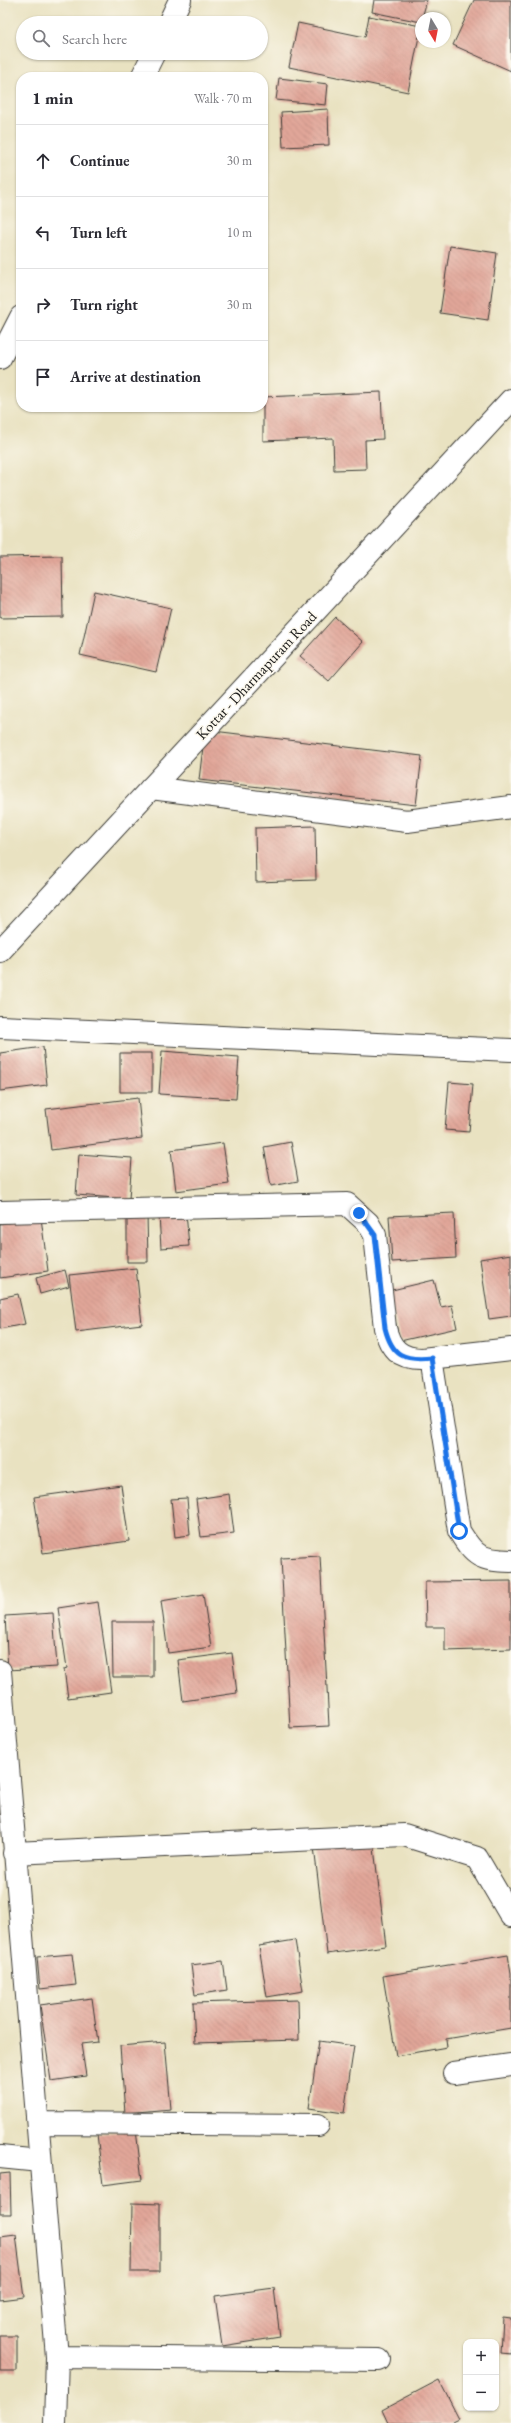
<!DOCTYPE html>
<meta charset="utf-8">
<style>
:root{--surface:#fff;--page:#f2f2f3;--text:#2b2b33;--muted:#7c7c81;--line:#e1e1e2}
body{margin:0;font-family:"EB Garamond",serif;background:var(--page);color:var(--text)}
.controls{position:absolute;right:12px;bottom:12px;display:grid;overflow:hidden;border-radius:8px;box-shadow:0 1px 3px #0004}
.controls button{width:36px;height:36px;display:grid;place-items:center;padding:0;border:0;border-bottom:1px solid var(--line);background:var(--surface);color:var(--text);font:20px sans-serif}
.compass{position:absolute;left:415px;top:12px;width:36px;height:36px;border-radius:50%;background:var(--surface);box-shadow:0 1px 3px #0004;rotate:170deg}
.stop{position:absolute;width:12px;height:12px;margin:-9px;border:3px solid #1a73e8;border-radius:50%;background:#fff}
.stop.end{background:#1a73e8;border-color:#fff;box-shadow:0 1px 4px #0008}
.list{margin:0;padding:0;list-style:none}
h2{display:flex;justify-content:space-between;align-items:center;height:52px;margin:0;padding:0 16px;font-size:17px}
h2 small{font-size:13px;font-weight:400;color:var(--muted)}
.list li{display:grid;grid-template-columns:26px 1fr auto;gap:12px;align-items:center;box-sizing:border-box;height:72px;padding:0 16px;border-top:1px solid var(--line)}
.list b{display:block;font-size:15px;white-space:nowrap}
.list em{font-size:13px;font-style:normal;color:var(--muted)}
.icon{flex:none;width:22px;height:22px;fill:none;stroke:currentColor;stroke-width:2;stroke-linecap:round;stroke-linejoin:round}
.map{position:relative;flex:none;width:511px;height:2423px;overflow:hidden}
.search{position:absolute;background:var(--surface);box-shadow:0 1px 3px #0004;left:16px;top:16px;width:252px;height:44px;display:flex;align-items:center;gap:10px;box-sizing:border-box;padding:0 14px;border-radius:22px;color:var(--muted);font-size:15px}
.panel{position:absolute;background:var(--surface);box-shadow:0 1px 3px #0004;left:16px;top:72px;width:252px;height:340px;border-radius:16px}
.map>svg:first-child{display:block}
.building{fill:url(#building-back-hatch)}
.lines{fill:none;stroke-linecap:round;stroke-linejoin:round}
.minor-casing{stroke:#3b3a35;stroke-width:24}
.major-casing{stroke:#3b3a35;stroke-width:24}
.minor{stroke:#fff;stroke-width:22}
.major{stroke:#fff;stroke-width:22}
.route{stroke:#1a73e8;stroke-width:5}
.labels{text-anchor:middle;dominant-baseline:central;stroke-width:3;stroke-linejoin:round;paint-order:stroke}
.street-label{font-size:15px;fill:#1c1c1c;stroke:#fbf7ec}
</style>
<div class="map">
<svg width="511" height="2423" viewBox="0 0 511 2423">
<defs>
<pattern id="building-back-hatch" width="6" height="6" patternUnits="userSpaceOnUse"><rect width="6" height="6" fill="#e1a699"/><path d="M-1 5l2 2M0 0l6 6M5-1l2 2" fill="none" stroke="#c08e83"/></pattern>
</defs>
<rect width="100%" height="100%" fill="#fbf7ec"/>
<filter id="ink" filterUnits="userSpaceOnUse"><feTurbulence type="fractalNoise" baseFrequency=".025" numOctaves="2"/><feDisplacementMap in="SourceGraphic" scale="8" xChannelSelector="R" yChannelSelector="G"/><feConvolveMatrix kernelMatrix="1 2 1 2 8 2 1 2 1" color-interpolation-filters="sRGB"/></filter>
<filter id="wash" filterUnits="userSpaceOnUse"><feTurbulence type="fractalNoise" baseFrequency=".012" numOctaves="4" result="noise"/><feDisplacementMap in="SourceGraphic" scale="16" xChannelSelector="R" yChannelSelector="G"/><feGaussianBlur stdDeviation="0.9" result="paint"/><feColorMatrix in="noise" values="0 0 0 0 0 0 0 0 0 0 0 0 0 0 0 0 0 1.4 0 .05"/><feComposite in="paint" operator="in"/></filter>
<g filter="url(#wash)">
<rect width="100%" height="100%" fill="#e9e2c1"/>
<g id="blocks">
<path class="building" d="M374,0h53l-6,22 -49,-10z
M474,0h37v71l-58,-26z
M369,16l52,10 -13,66 -119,-25 9,-44 67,14z
M279,78l49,6 -2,21 -50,-5z
M328,109l1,36 -46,2 -2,-35z
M450,246l47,7 -9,67 -48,-7z
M381,392l2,47 -18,1 1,29 -32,1 -1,-32 -70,3v-44z
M62,556l1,61 -63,1v-61z
M94,591l77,17 -15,64 -76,-17z
M335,617l28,25 -34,39 -29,-25z
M205,730l217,26 -6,49 -217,-25z
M315,826l1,54 -60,2 -1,-54z
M43,1047l4,38 -47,6v-38z
M162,1051l77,6 -3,42 -77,-5z
M120,1053h32v39h-32z
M449,1082l24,2 -4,48 -24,-2z
M138,1098l4,40 -91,12 -5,-41z
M291,1142l7,39 -27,5 -7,-39z
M223,1143l6,41 -53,7 -5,-41z
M79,1154l53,4 -3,41 -53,-4z
M186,1213l3,33 -28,2 -2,-33z
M454,1213l2,45 -64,4 -3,-46z
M127,1214h20l1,48h-21z
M41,1218l7,53 -48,7v-54z
M511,1254v62l-22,3 -9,-60z
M136,1268l6,56 -66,8 -7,-57z
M65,1270l4,16 -29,8 -4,-16z
M434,1280l7,27 11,-2 5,23 -57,13 -12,-50z
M18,1294l7,30 -25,5v-31z
M121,1485l8,56 -86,12 -9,-56z
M229,1494l5,39 -33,4 -5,-38z
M187,1498l3,37 -15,2 -4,-38z
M320,1556l9,170 -39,2 -9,-170z
M511,1581v68l-66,2v-24h-19l-1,-45z
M203,1594l8,53 -43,6 -7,-52z
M98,1602l13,90 -43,6 -4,-29 3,-1 -9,-60z
M53,1613l4,54 -49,3 -3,-54z
M112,1622h41v55h-40z
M232,1653l5,40 -54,8 -5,-41z
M373,1840l13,106 -59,8 -13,-107z
M295,1940l8,51 -36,6 -8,-51z
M72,1954l4,31 -36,4 -3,-32z
M508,1955l3,18v55l-65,11 1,8 -51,9 -13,-80z
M223,1961l4,29 -32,5 -4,-30z
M92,1998l6,44 -17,2 5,32 -35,5 -11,-76z
M298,2000l1,40 -104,3 -2,-40z
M319,2041l35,5 -10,67 -35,-5z
M165,2042l6,67 -46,4 -5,-67z
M136,2130l6,50 -39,5 -6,-51z
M10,2173l1,41h-11v-40z
M132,2203l28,1v68h-29z
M16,2235l8,62 -24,3v-63z
M274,2288l6,49 -58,9 -7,-50z
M503,2317l8,1v36l-10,-1z
M0,2336h17v35h-17z
M439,2380l20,39 -8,4h-63l-6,-13z"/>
</g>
</g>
<g filter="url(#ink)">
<use href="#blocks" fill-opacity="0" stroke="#3b3a35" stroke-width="1"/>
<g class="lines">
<g class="minor-casing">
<path id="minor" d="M169,23l11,-23
M142,77l12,-24
M0,358l21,-41
M151,788l256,33 104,-14
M0,1027l511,23
M0,1212l347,-8 21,19 7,12 10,93c5,21 15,31 37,31l89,-10
M432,1358l27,173c16,26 21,29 52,30
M0,1671l57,686 -2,66
M14,1853l390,-18 73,23 34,58
M454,2073l57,-8
M39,2123l279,2
M0,2157l40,4
M57,2357l322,3"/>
</g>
<g class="major-casing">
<path id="major" d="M0,951l511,-551"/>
</g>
<use href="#minor" class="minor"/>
<use href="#major" class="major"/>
</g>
</g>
<g class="lines" filter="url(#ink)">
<path class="route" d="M359,1213l16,22 10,93c7,28 19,33 47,30l27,173"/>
</g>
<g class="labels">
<g class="street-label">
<text transform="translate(256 675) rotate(-47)">Kottar - Dharmapuram Road</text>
</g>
</g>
</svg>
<div class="controls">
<button>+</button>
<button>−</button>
</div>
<svg class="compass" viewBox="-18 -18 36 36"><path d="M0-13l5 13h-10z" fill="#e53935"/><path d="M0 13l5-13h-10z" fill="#7c7c81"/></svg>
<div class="stop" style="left:459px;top:1531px"></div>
<div class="stop end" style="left:359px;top:1213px"></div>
<div class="search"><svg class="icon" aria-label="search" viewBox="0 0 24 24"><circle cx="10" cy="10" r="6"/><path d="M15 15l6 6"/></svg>Search here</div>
<section class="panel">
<h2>1 min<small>Walk · 70 m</small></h2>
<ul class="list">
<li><svg class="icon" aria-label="ahead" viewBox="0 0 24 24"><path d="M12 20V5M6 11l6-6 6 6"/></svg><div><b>Continue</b></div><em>30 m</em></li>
<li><svg class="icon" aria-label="left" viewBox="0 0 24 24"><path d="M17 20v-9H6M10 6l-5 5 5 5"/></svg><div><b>Turn left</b></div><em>10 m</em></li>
<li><svg class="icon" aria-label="right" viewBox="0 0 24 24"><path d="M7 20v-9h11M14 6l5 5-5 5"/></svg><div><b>Turn right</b></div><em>30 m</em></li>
<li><svg class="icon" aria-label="arrive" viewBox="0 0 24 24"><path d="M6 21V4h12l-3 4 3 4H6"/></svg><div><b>Arrive at destination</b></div></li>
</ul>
</section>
</div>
